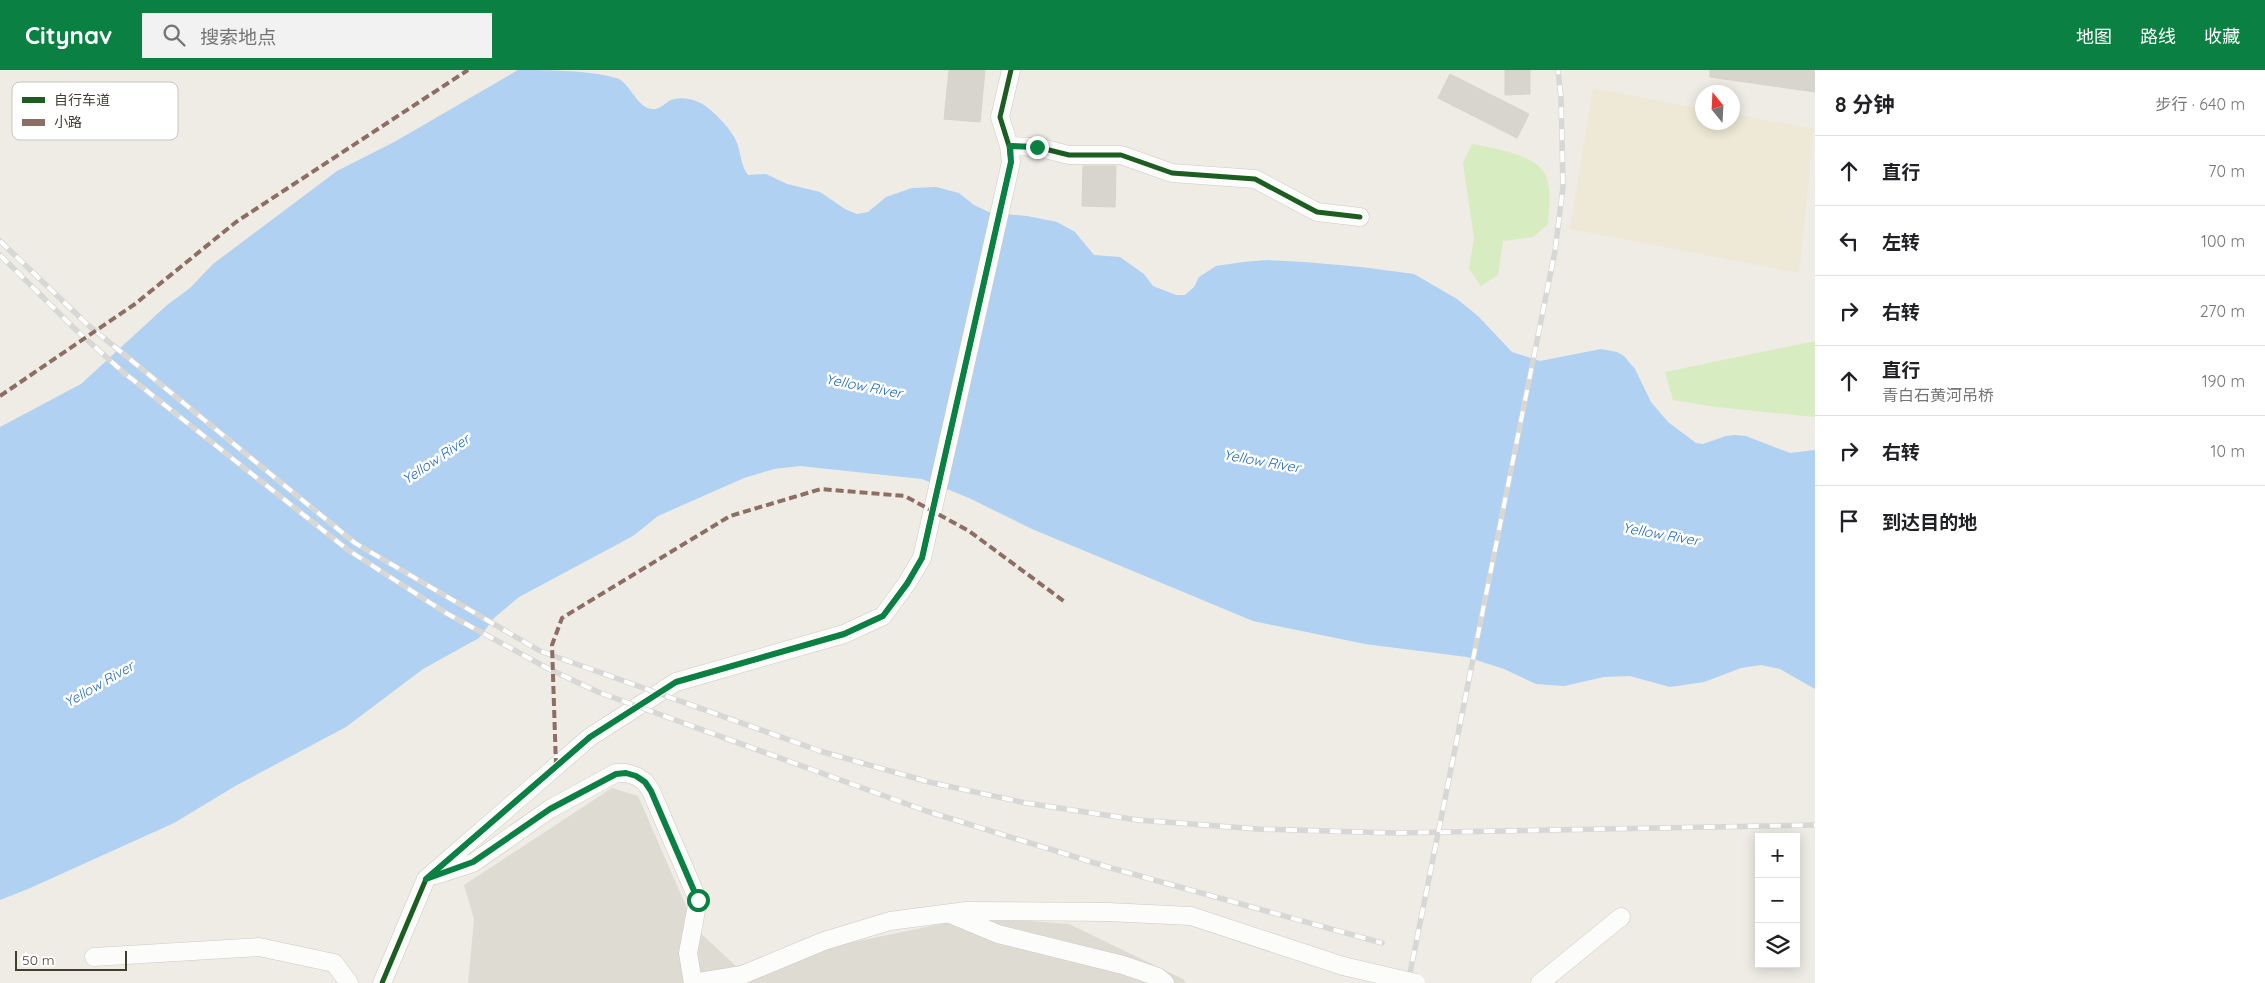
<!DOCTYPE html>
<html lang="zh">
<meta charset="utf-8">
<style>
:root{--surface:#fff;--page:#f2f2f2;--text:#202124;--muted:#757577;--line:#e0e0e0;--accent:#0b8043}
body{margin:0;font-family:Quicksand,"Noto Sans SC",sans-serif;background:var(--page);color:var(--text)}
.controls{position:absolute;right:15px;bottom:15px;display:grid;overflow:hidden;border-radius:0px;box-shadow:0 2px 12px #0003}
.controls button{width:45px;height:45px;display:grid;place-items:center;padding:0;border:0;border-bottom:1px solid var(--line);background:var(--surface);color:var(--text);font:25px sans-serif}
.compass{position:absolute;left:1695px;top:15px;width:45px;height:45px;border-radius:50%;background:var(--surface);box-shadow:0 2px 12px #0003;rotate:342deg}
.scale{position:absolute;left:15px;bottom:12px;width:112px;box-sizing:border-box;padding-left:5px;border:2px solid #443e31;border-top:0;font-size:14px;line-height:18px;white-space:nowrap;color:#443e31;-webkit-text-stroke:4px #fff;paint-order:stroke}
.stop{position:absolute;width:15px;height:15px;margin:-11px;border:4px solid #0b8043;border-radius:50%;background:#fff}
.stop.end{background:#0b8043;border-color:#fff;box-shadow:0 1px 5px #0008}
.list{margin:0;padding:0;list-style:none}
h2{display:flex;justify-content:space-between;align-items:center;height:65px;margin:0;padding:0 20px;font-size:21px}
h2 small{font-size:16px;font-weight:400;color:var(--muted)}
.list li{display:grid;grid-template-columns:32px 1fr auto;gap:15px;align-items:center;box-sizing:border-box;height:70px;padding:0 20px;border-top:1px solid var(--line)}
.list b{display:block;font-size:19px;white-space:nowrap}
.list p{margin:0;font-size:16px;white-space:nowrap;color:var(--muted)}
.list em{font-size:16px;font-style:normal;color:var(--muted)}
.icon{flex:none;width:28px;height:28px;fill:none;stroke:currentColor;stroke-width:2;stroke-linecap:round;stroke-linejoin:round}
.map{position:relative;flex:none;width:1815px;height:913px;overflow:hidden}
header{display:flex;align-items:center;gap:30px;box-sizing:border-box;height:70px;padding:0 25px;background:var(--accent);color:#fff}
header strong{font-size:24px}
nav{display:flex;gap:28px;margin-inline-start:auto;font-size:18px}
.search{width:350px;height:45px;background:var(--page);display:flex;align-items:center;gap:12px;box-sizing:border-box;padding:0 18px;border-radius:0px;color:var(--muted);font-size:19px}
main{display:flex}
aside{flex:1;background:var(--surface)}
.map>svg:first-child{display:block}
.industrial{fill:#dedbd3}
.education{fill:#ede9d6}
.green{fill:#d7ecc1}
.water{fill:#b0d1f2}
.building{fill:#d7d5cd;stroke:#d6d3cb}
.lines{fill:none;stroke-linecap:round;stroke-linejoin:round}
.minor-casing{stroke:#cccac3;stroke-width:19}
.minor{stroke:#fcfcfb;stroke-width:18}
.rail-casing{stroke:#d7d7d6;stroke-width:5.5}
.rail{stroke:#fff;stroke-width:4;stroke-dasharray:11;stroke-linecap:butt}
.minor-bridge-casing{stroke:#cccac3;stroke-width:19;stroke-linecap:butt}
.minor-bridge{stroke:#fcfcfb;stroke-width:18}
.quiet{stroke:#8d6e63;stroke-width:4;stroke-dasharray:8 4;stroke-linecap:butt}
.cycleway-casing{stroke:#fff;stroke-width:8}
.cycleway{stroke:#1b5e20;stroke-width:5}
.route{stroke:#0b8043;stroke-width:6}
.labels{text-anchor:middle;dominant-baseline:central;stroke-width:5;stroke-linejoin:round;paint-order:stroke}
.water-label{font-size:14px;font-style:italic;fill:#226cb8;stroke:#fff}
.key{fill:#fff;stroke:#c7c5c1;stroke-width:1}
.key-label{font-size:14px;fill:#443e31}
</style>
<header>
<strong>Citynav</strong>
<div class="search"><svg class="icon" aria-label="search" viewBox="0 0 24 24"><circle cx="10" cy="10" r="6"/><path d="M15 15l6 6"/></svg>搜索地点</div>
<nav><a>地图</a><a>路线</a><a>收藏</a></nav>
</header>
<main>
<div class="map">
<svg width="1815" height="913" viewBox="0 0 1815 913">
<rect width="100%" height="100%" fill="#eeece5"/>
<path class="industrial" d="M612,718l26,8 58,133 40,37 239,-49 94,7 114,55 3,4h-718l6,-64 -10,-34z"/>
<path class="education" d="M1593,18l109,21v13h30l1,-8 81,15 -15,144 -229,-44z"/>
<path class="green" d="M1472,74c20,4 63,10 73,30 7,14 4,35 3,50l-15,13 -30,4 -5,34 -17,11 -12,-17 5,-31 -11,-75z
M1815,271v76l-98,-10 -44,-7 -8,-28z"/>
<path class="water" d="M518,0c28,0 75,0 101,9 12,7 19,29 33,30 7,1 11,-4 17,-8 11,-6 30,-1 39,7 10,8 24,22 29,35 4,11 4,23 11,32l18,-1 21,10 33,8 25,17 12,5 11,-2 18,-15 26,-9 24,-1 23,6 15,12 17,8 36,3 30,6 18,10 19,23 26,2 24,17 9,12 23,9h9l9,-8 5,-10 17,-11 27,-4 24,-2 38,2 56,5 53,7 43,25 21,17 34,36 28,9 61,-12 16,3 7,4 11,13 16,33 17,20 28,21 7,1 23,-8 9,-1 11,1 44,17 25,-3v239l-35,-20 -19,-4 -20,3 -37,14 -34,5 -40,-11 -26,1 -40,9 -28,-2 -32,-15 -37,-12 -102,-13 -112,-23 -221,-92 -63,-31 -47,-19 -122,-13 -26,3 -30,9 -86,38 -25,20 -114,61 -25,21 -15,20 -56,31 -77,58 -109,58 -63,38 -146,66 -28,11v-473l81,-43 86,-79 23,-17 23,-24 124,-93 59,-30z"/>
<path class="building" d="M949,0h36l-5,52 -36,-3z
M1505,0h25v24l-25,1z
M1710,0h105v22l-105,-15z
M1450,4l79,40 -12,24 -79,-40z
M1083,96h33l-1,41 -33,-1z"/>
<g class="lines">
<g class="minor-casing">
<path id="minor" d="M1009,76l28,1 32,8h52l51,18 83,6 62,33 43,5
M436,805l37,-12 77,-54 66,-36h10l10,3 9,6 6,9 47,109 -10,53 5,30
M950,844l48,20 125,31 35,12 7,6
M94,887l165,-10 75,16 15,20
M382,913l44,-104 164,-142 86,-55 168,-48 39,-18 24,-33 15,-25 89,-396 -2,-16 -9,-29 11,-47
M693,913l49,-8 82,-34 66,-20 76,-10 142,1 83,4 152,50
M1540,913l81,-66"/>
</g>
<use href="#minor" class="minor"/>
<g class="rail-casing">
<path id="rail" d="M0,171l88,84 267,218 185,108 280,100 109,31 97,21 112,17 120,9 137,4 420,-8
M0,185l76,75 47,42 225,178 98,63 103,56 49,23 328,119 185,57 271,75
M1408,913l147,-732 8,-64 -2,-89 -3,-28"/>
</g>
<use href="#rail" class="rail"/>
<g class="minor-bridge-casing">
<path id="minor-bridge" d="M1343,896l73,17"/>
</g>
<use href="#minor-bridge" class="minor-bridge"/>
<path class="quiet" d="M0,326l135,-92 101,-82 232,-152
M556,696l-4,-121 10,-27 168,-102 91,-27 84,7 64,35 96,71"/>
<g class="cycleway-casing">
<path id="cycleway" d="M1009,76l28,1 32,8h52l51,18 83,6 62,33 43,5
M382,913l44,-104 164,-142 86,-55 168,-48 39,-18 24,-33 15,-25 89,-396 -2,-16 -9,-29 11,-47"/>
</g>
<use href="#cycleway" class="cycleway"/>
</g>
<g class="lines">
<path class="route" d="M698,830l-47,-109 -6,-9 -9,-6 -10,-3 -10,1 -66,35 -77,53 -47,17 164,-142 86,-55 168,-48 39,-18 24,-32 15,-26 89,-396 -1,-16 27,1"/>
</g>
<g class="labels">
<g class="water-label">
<text transform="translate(864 316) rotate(11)">Yellow River</text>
<text transform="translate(436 389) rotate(-34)">Yellow River</text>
<text transform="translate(1262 391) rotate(10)">Yellow River</text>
<text transform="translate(1661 464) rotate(10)">Yellow River</text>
<text transform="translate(99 614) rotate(-30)">Yellow River</text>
</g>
</g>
<rect x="12" y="12" width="166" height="58" rx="8" class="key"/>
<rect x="22" y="27" width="23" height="6" fill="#1b5e20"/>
<rect x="22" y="49" width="23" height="7" fill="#8d6e63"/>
<g class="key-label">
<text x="54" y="35">自行车道</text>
<text x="54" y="57">小路</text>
</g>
</svg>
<div class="controls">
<button>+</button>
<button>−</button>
<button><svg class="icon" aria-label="layers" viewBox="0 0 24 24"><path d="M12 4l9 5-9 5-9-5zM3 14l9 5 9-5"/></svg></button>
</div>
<svg class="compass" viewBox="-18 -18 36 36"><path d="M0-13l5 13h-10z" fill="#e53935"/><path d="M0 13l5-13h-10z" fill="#757577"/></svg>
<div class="scale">50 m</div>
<div class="stop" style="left:698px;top:830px"></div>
<div class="stop end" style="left:1037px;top:77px"></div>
</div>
<aside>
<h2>8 分钟<small>步行 · 640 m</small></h2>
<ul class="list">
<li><svg class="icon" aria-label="ahead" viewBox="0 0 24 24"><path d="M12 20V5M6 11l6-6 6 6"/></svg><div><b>直行</b></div><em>70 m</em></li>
<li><svg class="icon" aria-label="left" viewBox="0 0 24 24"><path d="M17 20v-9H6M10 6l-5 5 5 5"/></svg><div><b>左转</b></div><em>100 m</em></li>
<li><svg class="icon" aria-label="right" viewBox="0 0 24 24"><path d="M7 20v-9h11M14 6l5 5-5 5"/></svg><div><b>右转</b></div><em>270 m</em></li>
<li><svg class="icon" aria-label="ahead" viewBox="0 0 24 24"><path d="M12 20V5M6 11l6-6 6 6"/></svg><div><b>直行</b><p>青白石黄河吊桥</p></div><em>190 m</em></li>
<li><svg class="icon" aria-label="right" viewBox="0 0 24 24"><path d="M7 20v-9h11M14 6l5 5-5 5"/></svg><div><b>右转</b></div><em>10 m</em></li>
<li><svg class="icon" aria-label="arrive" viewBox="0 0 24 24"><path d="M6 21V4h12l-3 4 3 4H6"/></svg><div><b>到达目的地</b></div></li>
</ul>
</aside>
</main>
